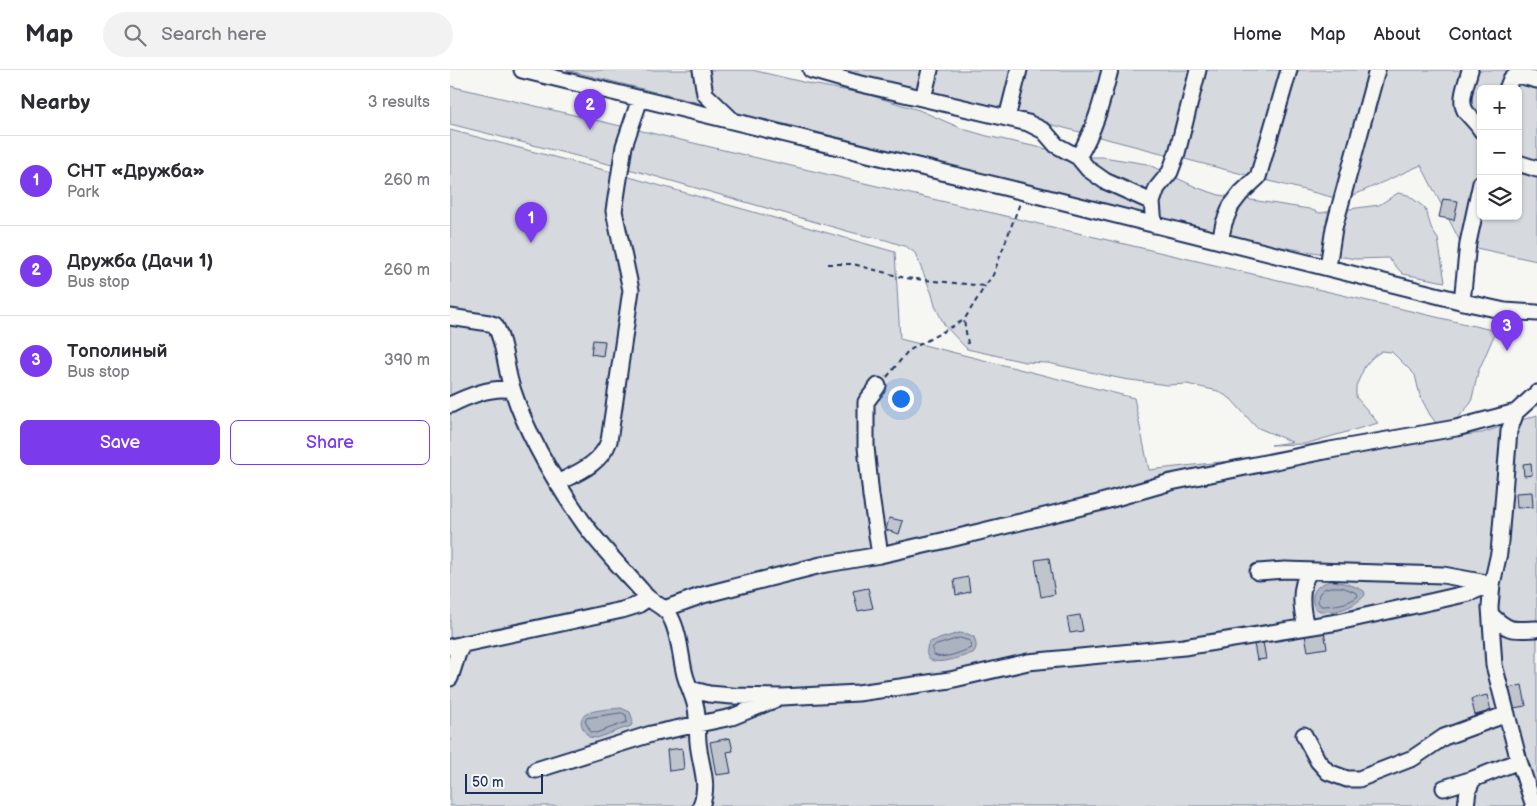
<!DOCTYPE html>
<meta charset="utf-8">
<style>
:root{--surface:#fff;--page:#f2f2f3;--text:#2b2b33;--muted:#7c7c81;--line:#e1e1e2;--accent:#7c3aed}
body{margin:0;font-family:"Balsamiq Sans",sans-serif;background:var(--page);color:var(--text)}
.controls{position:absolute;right:15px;top:15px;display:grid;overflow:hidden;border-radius:8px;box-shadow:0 1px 4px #0004}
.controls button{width:45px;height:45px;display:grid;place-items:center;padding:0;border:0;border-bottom:1px solid var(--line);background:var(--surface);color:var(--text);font:25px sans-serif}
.scale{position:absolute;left:15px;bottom:12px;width:78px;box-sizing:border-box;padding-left:5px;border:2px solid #1b2f5e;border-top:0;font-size:14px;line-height:18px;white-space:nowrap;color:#1b2f5e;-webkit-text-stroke:4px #f6f6f2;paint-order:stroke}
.you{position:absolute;left:450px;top:328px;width:18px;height:18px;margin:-12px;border:4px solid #fff;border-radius:50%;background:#1a73e8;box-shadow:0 0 0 8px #1a73e833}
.badge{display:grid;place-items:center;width:32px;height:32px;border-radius:50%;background:var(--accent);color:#fff;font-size:16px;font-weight:700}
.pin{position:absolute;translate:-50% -41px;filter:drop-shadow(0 1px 2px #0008)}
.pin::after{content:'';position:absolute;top:26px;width:18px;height:15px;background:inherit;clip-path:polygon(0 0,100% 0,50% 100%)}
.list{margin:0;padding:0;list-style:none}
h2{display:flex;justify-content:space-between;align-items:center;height:65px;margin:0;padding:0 20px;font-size:21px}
h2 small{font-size:16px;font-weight:400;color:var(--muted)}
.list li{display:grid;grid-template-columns:32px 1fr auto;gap:15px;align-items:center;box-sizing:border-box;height:90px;padding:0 20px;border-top:1px solid var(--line)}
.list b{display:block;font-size:19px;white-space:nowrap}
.list p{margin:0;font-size:16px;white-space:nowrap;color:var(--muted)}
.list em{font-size:16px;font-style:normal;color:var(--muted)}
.actions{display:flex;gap:10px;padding:15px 20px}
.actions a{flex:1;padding:11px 0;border:1px solid var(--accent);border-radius:8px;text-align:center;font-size:18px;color:var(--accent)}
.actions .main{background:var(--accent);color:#fff}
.icon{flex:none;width:28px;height:28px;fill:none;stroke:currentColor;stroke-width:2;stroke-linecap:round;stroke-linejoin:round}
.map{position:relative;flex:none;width:1087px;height:736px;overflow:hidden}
header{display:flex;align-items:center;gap:30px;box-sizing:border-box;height:70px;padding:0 25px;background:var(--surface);border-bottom:1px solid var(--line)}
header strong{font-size:24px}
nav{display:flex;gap:28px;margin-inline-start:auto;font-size:18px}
.search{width:350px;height:45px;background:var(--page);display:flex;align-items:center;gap:12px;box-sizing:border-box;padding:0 18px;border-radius:28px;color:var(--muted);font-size:19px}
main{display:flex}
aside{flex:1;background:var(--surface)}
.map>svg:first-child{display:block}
.green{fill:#d6d9dd;stroke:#78849e;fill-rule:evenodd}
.water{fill:#abb2c0;stroke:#717e99}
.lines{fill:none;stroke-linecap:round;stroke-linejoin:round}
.shore{stroke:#556385;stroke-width:1}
.building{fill:#c0c4cd;stroke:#1b2f5e}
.minor-casing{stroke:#1b2f5e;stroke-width:19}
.path{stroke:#1b2f5e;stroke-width:2;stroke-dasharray:5 4;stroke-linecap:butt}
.minor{stroke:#f6f6f2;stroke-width:15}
</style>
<header>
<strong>Map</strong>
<div class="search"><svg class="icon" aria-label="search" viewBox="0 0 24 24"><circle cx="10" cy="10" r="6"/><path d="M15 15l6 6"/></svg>Search here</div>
<nav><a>Home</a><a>Map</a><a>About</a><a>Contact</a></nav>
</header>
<main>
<aside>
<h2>Nearby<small>3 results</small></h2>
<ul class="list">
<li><span class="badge">1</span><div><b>СНТ «Дружба»</b><p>Park</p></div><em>260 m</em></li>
<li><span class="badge">2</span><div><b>Дружба (Дачи 1)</b><p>Bus stop</p></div><em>260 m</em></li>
<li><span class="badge">3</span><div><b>Тополиный</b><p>Bus stop</p></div><em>390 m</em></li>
</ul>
<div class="actions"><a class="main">Save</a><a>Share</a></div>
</aside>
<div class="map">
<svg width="1087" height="736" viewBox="0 0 1087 736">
<rect width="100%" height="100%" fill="#f6f6f2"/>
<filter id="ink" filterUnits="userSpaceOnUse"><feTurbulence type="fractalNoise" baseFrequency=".02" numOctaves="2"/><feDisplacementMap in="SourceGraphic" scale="10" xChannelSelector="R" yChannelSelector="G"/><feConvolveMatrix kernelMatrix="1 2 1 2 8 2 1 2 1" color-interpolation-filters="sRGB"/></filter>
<g filter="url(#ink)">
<path class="green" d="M116,0h186l59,14 55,10 53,16 44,19 24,7 96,21h20l44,7 51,24 21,7 90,14 11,4 59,-8 19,-12 10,2 17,13 7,22 6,9 7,43 -42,-8 -15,-16 -32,1 -81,-13z
M390,0h697v191l-75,-16 -41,-80 -78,35zM1031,19h37v127h-37z
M0,16l1046,245 -18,41 -7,31 -14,16 -9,5h-11l-7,-9 -10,-19 -5,-21 -23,-23 -10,-1 -9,6 -8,9 -9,20v11l22,26 -73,21 -34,1 21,-3 -36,-15 -25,-28 -13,-8 -31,-7 -20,1 -44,-6 -75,-16 -23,-1 -58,-13 -22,-23 -10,-20 -3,-12 -17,-41 -8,-6 -21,-7 -32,-7 -214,-61 -190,-48z
M0,60l158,41 287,81 5,87 234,59 15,72 333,-37 55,-18v391h-1087z"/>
<path class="water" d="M880,511c13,1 23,4 34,10l1,4c-9,11 -29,19 -44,16 -10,-2 -10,-16 -5,-22 4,-5 9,-6 14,-8z
M509,563l9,1 6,3c2,6 4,11 -1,16 -12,4 -57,22 -44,-11z
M171,638l9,4 3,9 -2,5 -34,12 -8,-1c-24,-28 13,-27 32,-29z"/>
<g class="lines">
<path class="shore" d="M881,517h11l15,6 1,3c-9,8 -25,10 -37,10l-3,-4 1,-8 5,-5z
M510,568l10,3 1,7c-10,4 -29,13 -38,6l-1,-6 2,-2z
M172,643l4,2 1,7 -31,11 -5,-1 -6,-11 2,-3z"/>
</g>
<path class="building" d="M993,129l15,2 -4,19 -15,-3z
M143,270l12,1 -2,15 -12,-2z
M1081,393l1,12 -8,1 -1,-12z
M1082,422l1,15 -16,1 -1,-15z
M439,448l14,3 -4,13 -13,-4z
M599,488l6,36 -14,3 -6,-37z
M518,507l2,15 -14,3 -2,-15z
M418,518l5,20 -15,3 -5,-20z
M630,545l3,16 -13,2 -3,-16z
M874,561l3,17 -19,3 -3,-16z
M813,572l3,17 -9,1 -3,-16z
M1072,615l4,21 -13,2 -4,-20z
M1037,625l4,16 -16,4 -4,-16z
M280,668l3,13 -6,1 4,21 -15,2 -6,-33z
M232,678l2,21 -15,2 -2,-21z"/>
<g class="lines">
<g class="minor-casing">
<path id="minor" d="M72,0l502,122 444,111 37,8 32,2
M251,0l4,24 28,27
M361,0l42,12 175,41 16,8 12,14 22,12 10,12 17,12 47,21
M1020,0c-3,12 -12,31 -4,42 5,6 11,11 15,18
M1057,19l4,-10 7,-4 19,5
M473,28l7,-28
M557,48l12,-48
M628,87c17,-27 24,-56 32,-87
M1068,93l19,6
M704,155l-2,-23 5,-14 13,-16 7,-19 21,-83
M770,171l4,-18 7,-17 10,-13 17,-16 31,-107
M878,197l6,-39 43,-158
M1012,232l6,-59 13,-60
M0,247l39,6 6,2c11,20 10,45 18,66 15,46 44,94 72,134 17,23 38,45 57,66 7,12 21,13 28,25 10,18 10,40 15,59 3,11 9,22 11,33 2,11 1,23 2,34 2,24 12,41 3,64
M428,316l-12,16v45l5,49 9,59
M0,335c18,-9 42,-19 62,-15
M107,413c20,-10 44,-19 52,-42l22,-151 -17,-79 10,-65 16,-47
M214,539l39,-14 43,-11 75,-19 59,-10 62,-14 156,-38 73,-21 159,-32 126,-22 60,-16
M1041,545c18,17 21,15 46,14
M856,556c-5,-17 -7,-39 3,-54
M0,577l172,-37 16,-5 9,-6
M0,608l8,-25 5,-9
M240,619l19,5 23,2 50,1 76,-4 92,-13 78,-18 156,-15 154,-25 96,-21 35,-8 23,-9 -49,-9 -158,-5 -27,2
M854,665l14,26 10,11 19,7h12l54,-21 31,-21 63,-23
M86,700l115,-36 81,-17 42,-17
M994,718l29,-9
M1016,736l2,-16 5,-11 46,-18
M1084,736l-15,-45 -25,-96 -4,-58 2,-23 7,-31 10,-122 7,-19 21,-19"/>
</g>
<path class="path" d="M378,194h25l52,14 80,8 8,-11 27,-72
M518,274l-4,-24 21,-34
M437,307l21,-26 56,-31"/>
<use href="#minor" class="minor"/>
</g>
</g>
</svg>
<div class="controls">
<button>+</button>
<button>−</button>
<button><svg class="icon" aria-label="layers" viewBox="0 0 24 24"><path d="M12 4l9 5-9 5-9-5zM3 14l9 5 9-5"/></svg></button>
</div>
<div class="scale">50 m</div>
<div class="you"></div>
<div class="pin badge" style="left:81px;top:173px">1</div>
<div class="pin badge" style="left:140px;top:60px">2</div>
<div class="pin badge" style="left:1057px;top:281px">3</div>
</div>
</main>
